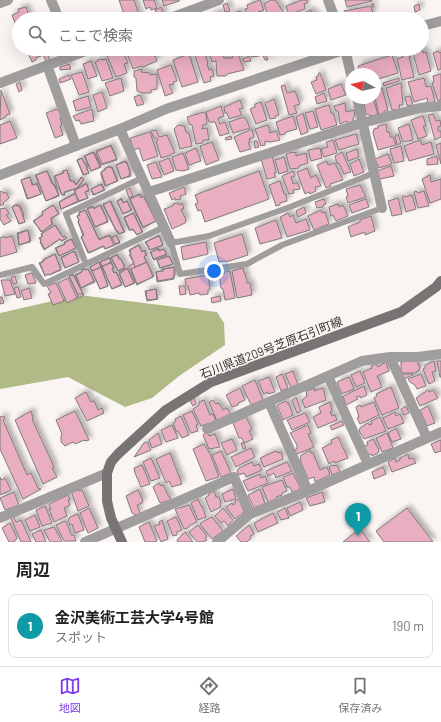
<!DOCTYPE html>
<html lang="ja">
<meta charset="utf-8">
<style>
:root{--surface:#fff;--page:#f6f6f6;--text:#202124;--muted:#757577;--line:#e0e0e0;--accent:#7c3aed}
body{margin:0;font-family:Barlow,"Noto Sans JP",sans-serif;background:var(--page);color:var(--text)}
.compass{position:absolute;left:345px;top:68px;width:36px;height:36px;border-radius:50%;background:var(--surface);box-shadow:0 4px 16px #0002;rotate:278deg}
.you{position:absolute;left:214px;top:271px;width:14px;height:14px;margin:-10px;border:3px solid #fff;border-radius:50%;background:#1a73e8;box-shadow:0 0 0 6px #1a73e833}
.badge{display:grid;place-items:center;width:26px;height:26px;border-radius:50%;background:var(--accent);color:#fff;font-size:13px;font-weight:700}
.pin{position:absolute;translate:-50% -33px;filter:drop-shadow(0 1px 2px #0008)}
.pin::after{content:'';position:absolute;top:21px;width:14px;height:12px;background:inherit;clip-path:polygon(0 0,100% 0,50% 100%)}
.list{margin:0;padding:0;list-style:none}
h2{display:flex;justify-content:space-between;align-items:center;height:52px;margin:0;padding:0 16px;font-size:17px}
h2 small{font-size:13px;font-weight:400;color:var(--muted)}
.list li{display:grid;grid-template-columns:26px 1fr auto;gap:12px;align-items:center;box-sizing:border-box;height:64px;margin:0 8px 8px;padding:0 8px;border:1px solid var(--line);border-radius:8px}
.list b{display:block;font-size:15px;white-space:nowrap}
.list p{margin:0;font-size:13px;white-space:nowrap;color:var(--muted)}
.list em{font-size:13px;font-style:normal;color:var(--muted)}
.icon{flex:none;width:22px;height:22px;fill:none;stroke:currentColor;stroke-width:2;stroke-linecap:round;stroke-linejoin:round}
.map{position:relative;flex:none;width:441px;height:542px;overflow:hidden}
.search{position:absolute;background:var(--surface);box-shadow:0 4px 16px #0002;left:12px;right:12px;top:12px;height:44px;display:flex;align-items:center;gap:10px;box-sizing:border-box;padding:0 14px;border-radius:22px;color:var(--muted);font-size:15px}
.sheet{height:124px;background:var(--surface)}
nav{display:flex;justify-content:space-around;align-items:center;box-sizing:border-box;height:56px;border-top:1px solid var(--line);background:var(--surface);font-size:11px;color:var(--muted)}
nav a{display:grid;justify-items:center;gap:2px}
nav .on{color:var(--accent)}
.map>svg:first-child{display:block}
.forest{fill:#b0ba86}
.building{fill:#e9aec0;stroke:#807b7c;filter:url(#shadow)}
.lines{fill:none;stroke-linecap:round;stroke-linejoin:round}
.service{stroke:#a09e9d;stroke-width:6}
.minor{stroke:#a09e9d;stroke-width:10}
.tertiary{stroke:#a09e9d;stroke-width:10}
.secondary{stroke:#787473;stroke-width:10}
.labels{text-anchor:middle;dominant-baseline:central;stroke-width:3;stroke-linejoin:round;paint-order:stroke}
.street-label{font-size:12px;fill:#333130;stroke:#faf4f2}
</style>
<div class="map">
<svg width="441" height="542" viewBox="0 0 441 542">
<defs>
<filter id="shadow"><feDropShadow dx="3.5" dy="-3.5" stdDeviation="2" flood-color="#0004"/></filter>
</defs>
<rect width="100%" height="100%" fill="#faf4f2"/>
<path class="forest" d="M79,295l138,17 7,11 1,22 -46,31 -27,22 -27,9 -57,-30 -68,12v-76z"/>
<path class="building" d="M119,0h15l6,18 -12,1 -3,-2z
M143,0h11l3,8 -6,2 -1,-3 -4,2z
M162,0h17v1l-15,5z
M260,0l4,10 -6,2 3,7h-12l-4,-10 3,-1 -1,-3z
M271,0h4l9,13 -15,6 -5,-15z
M302,0h5l1,2 -4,2 1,5 -16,6 -3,-9z
M345,0h27v1l-25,6z
M227,3l3,8 -5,1 -2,-7z
M373,3l1,4h-3l2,6 -3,1 2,5h-26l-2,-8 27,-5z
M419,4l1,6 -5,2 -1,-6z
M26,7l4,12h-11v14l-7,-18 7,-3 -1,-3z
M161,7l3,9 -6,2 -3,-8z
M311,10l1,4 3,-1 1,5 -3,1h-22v-1l6,-3 1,3 6,-2 -1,-3z
M240,11l1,5h3l1,3h-17l-1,-3z
M220,12l2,7h-11l-1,-3z
M422,48l1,5 3,-1 5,19 -12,4 -7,-26z
M26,49h19l5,11 -4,1 -3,-6 -7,3v2l-4,2z
M109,49h4l3,7 7,-3 5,10 -4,1 3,9 -11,4 -11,-26z
M131,49h7l2,6 8,-2v-3l4,-1 5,12 -14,6 -2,-1 -8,3 -5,-13 4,-2z
M163,49h11l1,2 -10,3z
M177,49h19l-16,6z
M205,49l1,2h-2l4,12 -1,1 2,6 3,-1 2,7 -4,1 1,4 -7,2 -10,-30z
M208,49h13l3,9h9l-1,-2 6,-2 6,16 -17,4 -1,2h-9l-1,-15 -4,1z
M240,49h17l2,7 -7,1 -2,-3 -7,2z
M264,49l4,11h-3l-4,-9z
M399,49h10l2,8h-2l5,20 -12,3 -5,-21 6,-2z
M438,51l1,2 2,-1v17l-3,1 -5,-17z
M189,54l9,28 -16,5 -9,-27z
M392,55l6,18 -23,7v-6h-15l-2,-8z
M249,56l2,5 -7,1 -1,-3z
M101,59l1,1 4,-1 7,19 -11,3 -7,-19 3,-1 -1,-1z
M91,61l6,15 -9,3 -5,-15z
M69,64l2,5 -11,1v-3z
M171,65l6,16 -4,1 1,2 -5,1 4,8 -8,3 -8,-26z
M142,69l-1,3 9,1v2l7,-1v15l-6,1v3h-10v-1l-4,-1 -1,-13 -2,-1v-6z
M82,72l7,20 -10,3 -8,-20z
M319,73h1l6,17 -10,4 -5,-12 6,-2 -1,-3 2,-1z
M441,74v26l-3,1 -6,-18 2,-1 -1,-6z
M69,75l2,4 -11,4 -1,-4z
M121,78l3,13 -14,5 -5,-13z
M399,78v3l-15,5 -1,-3z
M424,78l2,9 5,-1 4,16 -11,2 4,-3 -1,-3 -13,4 -6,-20z
M20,82l2,8 -3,2 -3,-8z
M401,83l2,22h-4l1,4 -8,1 -6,-22z
M341,84l5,11 -15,5 -3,-11z
M285,85l2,8 8,-2 5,13 -6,2 3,7 -8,2 -8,-29z
M382,88l6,23h-4v3l-5,1 -4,-17v-7z
M1,90l9,24 -4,1v2l-6,3z
M102,92l5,16 -9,4 -5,-17z
M324,93l3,8 -10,3 -2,-7z
M140,95l4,9 -7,2 -3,-9z
M88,96l3,11 -15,4 -3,-10z
M410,96l3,9 -6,1 -2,-9z
M366,98h7l5,17 -6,1 -6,-2 -2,-11 3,-1z
M274,99l5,16 -4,1 1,2 -6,1 -5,-16z
M240,100l3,8 -4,1 3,6 -13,4 -2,-6h-2l-1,-6z
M261,102l6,18 -11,4 -6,-15 5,-2v-3z
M345,103l1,9 8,-2 1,6 -2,2v4l-5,1 -1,-2 -7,3 -2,-13h-2l-2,-5z
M329,105l2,8h2l4,12 -16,5 -6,-21z
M221,106l3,10 -6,2 2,6 5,-2 4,11 -9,3 -5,-14h-6l-3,-10z
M57,109v1l2,-1 2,9h-1l2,7 -2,1 3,9 -8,3 -9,-25z
M92,109l2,12 -13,3 -2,-4 -3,1 -3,-5z
M313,111l5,16 -8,2 -5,-16z
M204,112l2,2 1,10 -4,1 -1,4 5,-1 2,12h-6v3l-7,1 -4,-19 -3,-1 -2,-7z
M303,113l5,19 -7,3 -5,-18z
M433,114l3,7 4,-1 1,6 -3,1v4h3v6l-6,3 -7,-25z
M293,116l4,13 -11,3 -1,2 -5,1 -4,-13z
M423,116l3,10h-3l4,10 -9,3 -7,-19z
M244,117l3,4 3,7 -17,5 -4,-11z
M10,121l7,17 -17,6v-19z
M386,124l1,8 3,1v4h3l3,8 -18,5 -5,-17 1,-4 4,-1v-2z
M409,124l4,16 -10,2 -5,-14z
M178,125l6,1 2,6 3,1 3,13 -12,3 -6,-20z
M268,125l2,8 6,-2 4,9 -9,2 -6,-1v4l-4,1 -6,-17z
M252,129l2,8 -5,2 1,3 -2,1 3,6 -11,3 -6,-15z
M156,130l3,7 8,-2 8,18 -4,1v1l-10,3 -5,-17 2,-1 -1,-2h-3l-3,-7z
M150,132l8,24 -15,5 -4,-13 -5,2 -4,-12z
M356,134l3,10 -20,6 -4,-10z
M398,134l3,9 -4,2 -2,-9z
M231,136l1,3 -6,1 -1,-2z
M333,140l4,13 -13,4 -3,-8 7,-2 -2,-5z
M420,140l2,5 9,-3 3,12 -25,7 -5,-15z
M254,141h3l2,6 -4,1z
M212,142l7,18 -13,5 -6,-19z
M441,143v21l-5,-19z
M111,145l6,14 -15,5 -5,-12z
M111,146l6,14 -16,5 -5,-11 1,-4z
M401,146l3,15 -10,2 -4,-14z
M196,148l5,13 -12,4 -4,-12z
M320,148l2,10 -11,3 -3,-11z
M357,149l2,8 -11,4 -2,-8z
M93,152l7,15 -9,4 -7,-15z
M94,152l7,15 -10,4 -6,-15z
M292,152l1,1 3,-1v4l10,-3 2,10 -9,3v2l-9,1 -4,-15z
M342,152l9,20 -7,2 -5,-11 -2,1 -2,-8z
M183,153l6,16 -6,2 -7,-1 -4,-13z
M388,154l4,10 -13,4 -4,-9z
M272,155l4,17 -2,1 2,4 -9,2 -6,-20z
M437,156l1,8 -11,1v-6z
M284,157l4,14 -9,3 -4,-14z
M82,158l7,15 -5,2 -7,-15z
M82,158l2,5h2l2,4 -2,1 3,5 -6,2 -6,-15z
M169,158l5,13 -10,4 -5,-13z
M359,159l5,13 -10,4 -4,-12z
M124,161l3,1 4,14 -10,3 -5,-14z
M327,161l1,4 7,-2 8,17 -13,4 1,2 -5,2 -9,-23z
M124,162l3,1 3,9 -1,4 -8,3 -5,-14z
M156,162l6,15 -10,2 -5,-14z
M109,166l1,1h2l6,14 -13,5 -4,-11v-3z
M391,166l3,10 -14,3 -3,-8z
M109,167l3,1 5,13 -11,5 -5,-14 4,-2v-2z
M307,168l4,10 5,-3 5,11 -6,1 1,4 -6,3 -1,-2 -4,2 -8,-22z
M67,170l4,11h3l2,4 5,-8 3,2 -7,9 -13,5 1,2h-3l-7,-19 9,-3 -1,-2z
M67,170l3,11h3l3,4 6,-8 2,2 -6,9 -14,4 1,2 -3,1 -3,-7h-2l-3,-12 9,-3v-2z
M47,171l6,13 2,1 4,10 -13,6 -10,-26z
M47,171l5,13 2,1 5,11 -13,5 -11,-26z
M259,171l10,28 -64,23 -4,-12 -3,1 -3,-7 3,-1 -3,-8z
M293,171l2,5 -4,1 2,7 4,-2 3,7 -7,1 1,3 -5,1 -7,-18z
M430,175l1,7 10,-3v20l-11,4 -8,-24z
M30,177l3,8 4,-2 4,11 -13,5 -7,-19z
M30,177l2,8 5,-1 4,10 -14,5 -6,-19z
M280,181l4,13h2l1,7 -7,2v2l-4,1 -7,-21z
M86,183l3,7 -4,2 3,6 -9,3 -5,-11z
M87,184l2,7 -4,1 3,6 -27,11 -2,-7 16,-8v-4z
M101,184l3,6 -11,5 -2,-6z
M102,184l3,6 -11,5 -3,-6z
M360,185l6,12 -18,6 -2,-6 2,-1 -2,-7z
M184,187l2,7 -6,2 1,3 -6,1v-2l-3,2 -3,-7z
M130,188l3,8 -4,2 -3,-8z
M1,191l3,2 2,-1 3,6 -6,5 1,1 -4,2v-14z
M416,191l2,2 6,-2 5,15 -11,2 -4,-16z
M75,193l3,8 -17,8 -2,-7z
M139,194l2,4 3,-2 12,25 -13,7 -14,-29z
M141,194l1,2 2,1 12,24 -13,6 -13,-28z
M412,195l4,14 -10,3 -4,-16h3l1,1z
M121,198l2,5 4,-2 5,9 -9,4 -6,-13z
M398,198l4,16 -10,2 -4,-15z
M122,199l1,4 4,-2 4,9 -8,4 -6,-13z
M324,199l2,5 -3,1v2l-6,1 -2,-6z
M366,199l3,8 -17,6 -3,-8z
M110,201l14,31 -5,2 -1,-3h-2l-13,-26z
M111,201l14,31 -7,2 -15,-30z
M178,203l1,2 3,-2 2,6h-3l5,11 -1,3 -13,6 -8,-20 9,-3v-2z
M16,204l1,2h3l4,7 -1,3 2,6 -6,2 -7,-17z
M17,204l1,2 1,-1 6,17 -6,2 -7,-17z
M338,204l1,3 4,-2 5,11 -12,5 -3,-6 -2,1 -2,-9z
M53,205l6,9 -8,4 2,6 -12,8 -7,-11 9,-7 -1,-2z
M53,205l6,8 -8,6 1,5 -10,8 -9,-11 10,-6 -1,-3z
M100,205l8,16 -13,6 -8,-18 6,-2 1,2z
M101,205l7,17 -13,5 -8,-19 6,-2 1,2z
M304,207l2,6 -8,4 -2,-6z
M5,208l4,5 -3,2 5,6 -7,4 -4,-6v-10z
M85,210l14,30 11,-5 1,3 5,-3 4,8 -15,6 -1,-3 -15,7 -8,-16 2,-1 -3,-9 -2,-5 1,-2 -2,-4 2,-1v-3z
M85,210l14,29 10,-4 5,10 -9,4 -2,-3 -15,7 -7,-16 3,-2 -6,-13 1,-2 -2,-4 3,-1 -1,-2z
M321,210l1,3 3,-1 4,12 -15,6 -6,-14z
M133,213l10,19 -6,3 -4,-5h-4l-5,-12z
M134,213l8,19 -5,3 -4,-6 -3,1 -6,-13z
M288,213l2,4 3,-2 3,8 10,-4 4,11 -23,7 -7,-20z
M371,216l4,15 -10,4v-3l-14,5 -3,-10 12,-5v-2z
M276,220l6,18 -22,6 -5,-16z
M55,225l8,12 2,-1 2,2 -6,3 -1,-2 -15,10 -5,-8 1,-1 -1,-2 2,-2 -1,-2z
M55,225l8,12 2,-1 2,2 -5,3 -2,-2 -16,11 -4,-8 1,-1 -2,-3 4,-2 -2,-2z
M28,230l3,11 -12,4 -1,-11z
M28,230l2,12 -11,3 -2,-12z
M242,234l6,21 -19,6 -3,1 -1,-1 -6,1 -5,-19z
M116,235l4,7 -5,2 -3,-6z
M159,235l4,10 -13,5 -4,-8z
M4,236l1,2 7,-2 5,16 -17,5v-19z
M159,236l4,9 -13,5 -5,-8z
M71,239l5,9 -17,8 -4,-8 10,-4v-2z
M72,239l4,9 -17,8 -3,-8 9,-4 -1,-2z
M206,242l2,12 -25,6 -2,-13z
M139,245l3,7 2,-1 2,4 -2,2 10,19 -17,9 -8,-19 5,-3 -5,-8 2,-1 -1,-4z
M139,245l3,7 3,-2 2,5 -3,1 3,6 -12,5 -6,-17z
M158,248l1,3 5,-2 3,5 -14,5 -2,-7z
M159,249v2l5,-2 3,6 -13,5 -4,-8z
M74,251l5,11 -14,6 -4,-10z
M75,251l4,11 -14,6 -4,-11z
M55,254l6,16 -12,5 -1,-1 -3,2 -6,-13 5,-2v-2z
M55,254l6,15 -12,6 -1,-1 -3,2 -5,-13 3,-1v-2z
M117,254l3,5h1l4,9 -7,3 -7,-14z
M117,255l2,4h2l4,8 -7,4 -7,-13z
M169,256l4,8 -13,4 -3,-8z
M169,256l4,8 -13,4 -3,-8z
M109,257l5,11 -2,1 2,4 2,-1 6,12 -10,5 -12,-27z
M110,258l1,4 -9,5 -2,-5z
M99,262l9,24 -8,3 -10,-22z
M99,262l2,5 -9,4 -2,-4z
M147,262l6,15 -16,7 -6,-15z
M111,263l3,5h-2l2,5 2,-1 6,13 -10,4 -10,-23z
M101,267l7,19 -8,3 -8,-18z
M174,267v11l-16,3 -2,-9 6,-1v-2z
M175,267v8l-2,1 1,3 -17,3 -1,-10 7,-1 1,-2z
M84,268l1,2 3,-1 7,13 -14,6 -6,-13 7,-3 -1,-2z
M127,268l7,15 -9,4 -6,-15z
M128,268l7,15 -10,4 -6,-13z
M243,268l1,5h1l2,10h3l2,12 -15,3 -5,-27z
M84,269l1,1 3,-1 6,12 -13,7 -5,-13 6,-3v-1z
M225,271h5l5,27 -10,2 -2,-11 -2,-1 -2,-15 3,-1 1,2 2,-1z
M32,273l4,10 -8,1 -3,-9z
M73,274l10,20h-5l-9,-18z
M73,275l11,20 -5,3 -10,-22z
M208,275l2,14 -2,1v4l-8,1 -1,-2 -9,2 -2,-9 -2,-1 -1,-6z
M15,276l2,7 -4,1 -2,-7z
M68,278l9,20 -10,5 -9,-20z
M1,280h9l5,14 -10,2z
M56,283l8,18 -11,4 -5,-11 3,-1 -4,-7z
M179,286h6l1,8 -6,1z
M18,287l3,10 -4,1 -3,-10z
M29,288l3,10 -8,2 -3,-9z
M156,289l1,10 -10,1 -1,-9z
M156,289l2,10 -11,2 -2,-10z
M220,296l1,5 -9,2 -1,-5z
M0,297h2l2,6 -4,1z
M418,360v5h2l-1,6h-2l-1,2h-14l-1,-5v-6z
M434,361l2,10 -4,1 3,9 -6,3 -6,-15 2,-1v-3z
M437,361h4v16h-1z
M386,362l3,9 -12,5 5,11 -11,5 -8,-20 9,-4 -1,-2 5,-2 2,3z
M293,371l5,14 -7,2 -6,-13z
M360,371l5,12 -9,4 -5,-12z
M282,374l6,14 -7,3 -5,-14z
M401,374h12v1l-9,4z
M421,374l5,12 -9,3 -2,-4 -5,-3 -2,-3z
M269,377l6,15 -7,2v-2l-4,2 -6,-13z
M349,377l5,12 -12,5 -5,-12z
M255,380l8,20 -12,5 -9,-19z
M364,386l3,9 -6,3 -1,-2 -4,1 2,2 -12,6 -3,-9z
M391,387l8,21 -17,7 -8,-17 3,-2 -1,-2z
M240,388l5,12 -7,3v2l-6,2 -6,-12z
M315,388l-1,3 9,-3 3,12 -21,8 -3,-8 5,-4 -1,-5z
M428,390l1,2 4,-2 5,8 -18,8 -4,-8z
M86,392l5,10 3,-1 4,9 4,-2 2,5 -17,8 -12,-23z
M296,397l5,14 -4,2 -5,-13z
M194,398l2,6 -3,2 -3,-5z
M204,400l6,15 3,-1 3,7 -15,5 -8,-17 6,-4v-3z
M213,400l3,4 3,-1 4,7 4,-2 4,7 -14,6 -8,-19z
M286,401l1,2 2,1 4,11 -10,5 -6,-15z
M330,402l2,9 -2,1 2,4 3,-1 2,5 -19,8 -5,-11 8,-4 -2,-6z
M374,402l5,13 -19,9 -3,-6 2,-1 -3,-10 4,-2 1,2z
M406,406l3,7 -5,2 -3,-6z
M428,406l7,17 -8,3 -7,-16z
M31,411l2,7 -1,1 22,48 -2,1 5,9 -14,7 -28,-64z
M75,411l14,29 -4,1 -1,-1 -9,4 -2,-2 -8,4 -4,-4v-5l1,-3 -6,-14z
M192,411l6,13 -2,1 2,6 -7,2 -8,-18z
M395,412l1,4 4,-2 4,9 -16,6 -5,-11z
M305,413l5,9 -18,8 -5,-10z
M4,416l1,3 -2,1 24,55 4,-2 7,15 3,1 -18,10 -23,-50v-32z
M181,416l8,19 -7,3 -4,-7h-2l-3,-8 3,-2 -1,-2z
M246,417l6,12 -3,2 4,8 -9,4 -2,-5h-3l-6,-15z
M380,417l6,14 -22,8 -5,-8 1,-3 8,-5 1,2 3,-1 -1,-3z
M342,421l2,4 -12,5 -2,-4z
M172,425l6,13 -12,4 -5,-12z
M308,425l3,8 -3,1 6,13 -17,7 -3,-4 3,-1v-4l-7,-12z
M396,428l5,11 -9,3 -4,-9z
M207,432l2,4 6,-2 5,13 -11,2 -6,-14z
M158,433l4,11 -10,4 -3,-8z
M387,433l6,15 -11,4 -6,-14z
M338,437l10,21 -13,5 -1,-2 -5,3 -7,-16 10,-5 -1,-3z
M232,439l5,11 -10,5 -6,-12z
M373,439l6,11 -1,3 -6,3 -1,-2 -3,1 -4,-9 4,-1 -1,-3z
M441,440v11l-6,2 -4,-9z
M147,442l4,8 -17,7 10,-14z
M241,443h3l2,5 -3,1z
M204,444l6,10 9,23 -13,4 -13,-32z
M251,448l4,9 -19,10 -5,-10z
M310,450l1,3h2l7,17 7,-3 3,8 -15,7 -1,-5 -6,2 -8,-19 1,-2 -1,-2z
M221,451l10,22 -10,4 -9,-22z
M276,451l2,2 3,-1 2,7 -19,8 -4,-9z
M170,453l12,31 -10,3 -3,-6 -3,2 -10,-24z
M408,454l1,5 4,-1 3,5 -24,9 -4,-10 7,-4 1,4 4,-2v-2z
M151,458l9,20 -9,3 -8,-19z
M252,462l2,4 5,-2 3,6 -16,7 -2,-4 -5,2 -2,-4 2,-3z
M287,462l5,9 -16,7 -2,-5 -6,3 -2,-5z
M142,465l8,19 -9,3 -6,-14 -1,-5z
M333,465l1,1 3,-1 3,7 -8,3 -3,-8z
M383,467l3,7 -12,5 -2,-7z
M293,473l7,14 -1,3 -7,2 -2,-5h-3l-4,-10z
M260,474l1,4 4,-2 3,7 -20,8 -5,-10z
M0,477l1,3 4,-2 6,12 -11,5z
M282,480l5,11 -5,2v2l-6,2 1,2 -9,3 -6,-15z
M159,483l2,3 2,-1 6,12h1l1,3 -11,3 -7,-16z
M233,489l3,10 -11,3 -3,-8z
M260,489l5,15 -11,4 -6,-13z
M78,490l1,1 3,-1 7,16 -11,5 -6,-17v-2z
M138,490l5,11 -1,2 -5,2 3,8 -4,2 -4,-2 -6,-17z
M214,491l2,6h3l2,5 -1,1 1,4 -10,5 -6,-14 4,-3v-2z
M14,492l5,13 -14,5 -5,-12z
M322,492l3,10 -15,4 -4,-8z
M68,495l2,4 -2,1 2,5 -6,3 3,8 -13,6 -5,-13h2l-2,-5z
M198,499l3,7h1l4,11 -8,3 -7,-17z
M239,499l5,13 -9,7 -9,-12 6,-4 1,2 2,-1v-3z
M300,502l3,8 -13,6 -3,-8z
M189,505l8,17 -8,4 -1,2 -4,1 -9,-20z
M45,506l7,17 -10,3 -6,-16z
M89,508l9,20 -10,5 -8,-20z
M223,508l10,12 -5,6 -4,-5 -3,2 -6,-7z
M285,508l4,10 -8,2 -4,-8z
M407,508l26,34h-49l-8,-11z
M273,513l5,10 -20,9 -4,-9z
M78,514l6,16 -9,3 -3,-9 -2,1 -2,-5 2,-2v-1z
M35,515l5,12 -10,4 -5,-11z
M14,517l2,5 5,-2 10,22h-10l-10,-24z
M176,517l6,13 -5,2v3l-4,1 -6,-15z
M212,517l11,14 -11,8 -12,-15 5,-4h1z
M162,520l6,19 -7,3 -7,-16 6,-2 -1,-2z
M65,521l4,7 2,7h3l2,6h-12l-8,-16z
M149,522l8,19 -3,1h-9l-6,-15z
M10,523l7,15 -3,4h-5l-7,-14z
M198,525l9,11 -2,2 2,2 -4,2h-6l-8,-10z
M249,525l5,9 -4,2 1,2 -4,4h-6l-5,-6z
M54,527l6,10 2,5h-12l-6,-12z
M360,529l10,13h-27z
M41,530l5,12h-10l-4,-8z
M185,532l8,10h-15l-1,-2z"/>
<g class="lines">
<path class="service" d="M374,173l-84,34 -81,29 -38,7 9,31 67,-10 35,-19 100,-37
M86,264l-20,-50 76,-36
M0,275l32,-8 12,17 120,-57"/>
<path class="minor" d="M51,0l8,19
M328,0l7,19
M0,3l8,-3
M168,19l51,-19
M345,49l6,26
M47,65l29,81
M0,83l91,-34
M357,98l25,110
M120,129l51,114
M149,192l213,-69 58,-15 21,-2
M390,357l37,81
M328,376l40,88
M269,402l39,89
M207,429l155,-68 28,-4h28l23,-3
M0,518l107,-45
M85,542l149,-65 16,37
M217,542l33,-28 58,-23 133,-59"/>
<path class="tertiary" d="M422,26l19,-5
M0,175l120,-46 46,-20 181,-60"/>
<path class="secondary" d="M122,542l-11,-24 -4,-17v-28l4,-11 7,-8 48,-44 45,-28 190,-70 35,-25 5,-6"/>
</g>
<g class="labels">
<g class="street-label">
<text transform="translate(271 347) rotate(-21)">石川県道209号芝原石引町線</text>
</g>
</g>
</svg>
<svg class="compass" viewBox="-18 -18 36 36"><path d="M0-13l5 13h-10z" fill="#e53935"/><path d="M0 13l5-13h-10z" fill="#757577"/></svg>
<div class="you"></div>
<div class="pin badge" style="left:358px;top:536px;background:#0f9aa8">1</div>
<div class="search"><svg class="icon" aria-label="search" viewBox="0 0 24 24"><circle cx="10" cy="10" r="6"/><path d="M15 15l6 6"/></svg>ここで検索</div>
</div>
<section class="sheet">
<h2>周辺<small></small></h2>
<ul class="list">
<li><span class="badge" style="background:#0f9aa8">1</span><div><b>金沢美術工芸大学4号館</b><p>スポット</p></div><em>190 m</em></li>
</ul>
</section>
<nav>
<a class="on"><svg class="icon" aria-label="map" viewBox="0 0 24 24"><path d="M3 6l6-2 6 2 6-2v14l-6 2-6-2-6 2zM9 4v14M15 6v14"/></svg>地図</a>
<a><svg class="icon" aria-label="directions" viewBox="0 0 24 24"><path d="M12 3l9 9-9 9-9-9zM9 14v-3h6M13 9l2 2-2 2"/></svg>経路</a>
<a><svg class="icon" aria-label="saved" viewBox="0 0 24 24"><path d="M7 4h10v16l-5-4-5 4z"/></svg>保存済み</a>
</nav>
